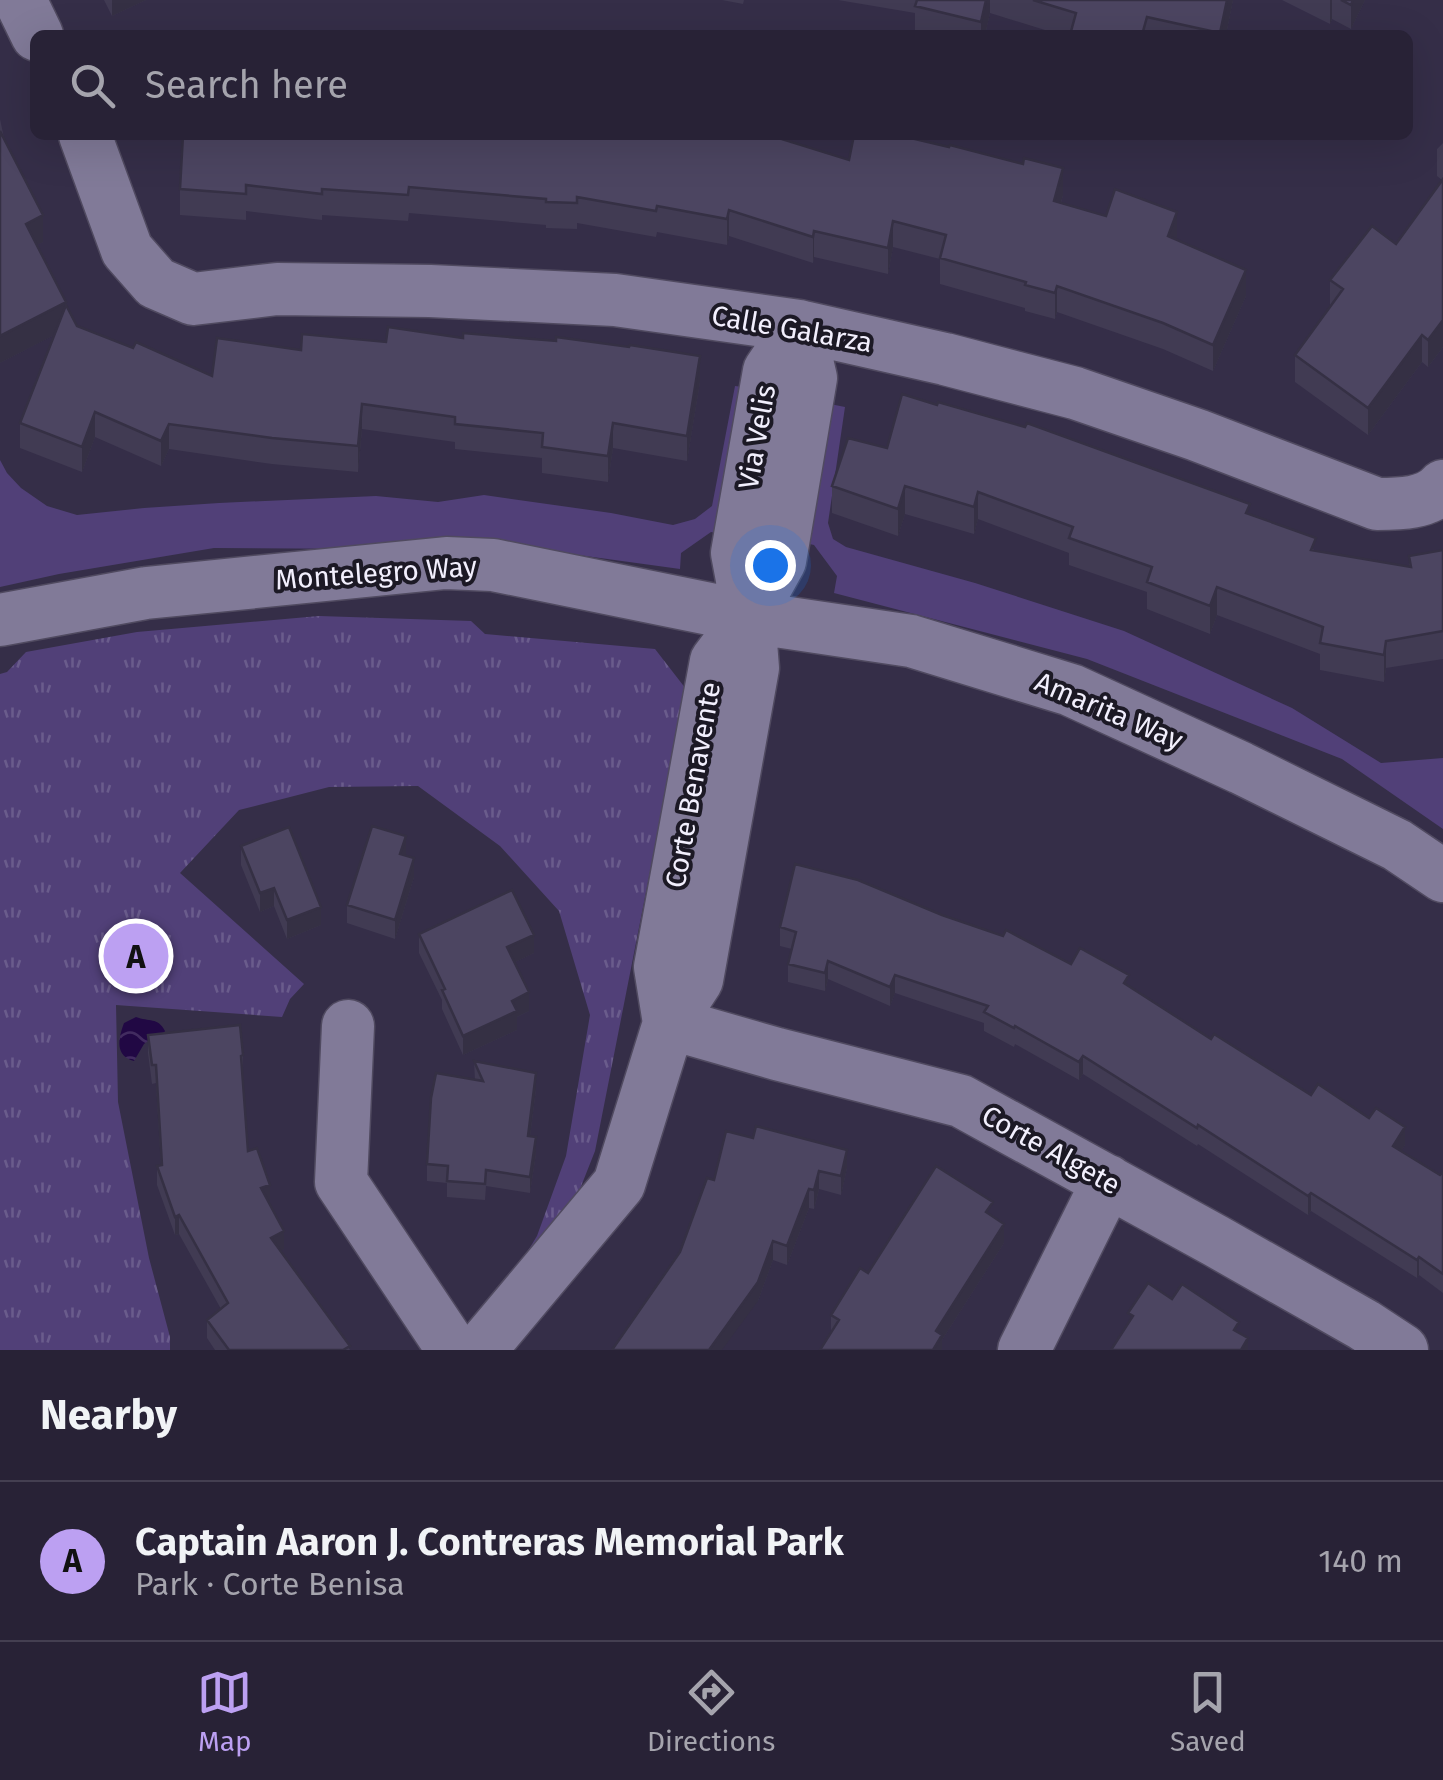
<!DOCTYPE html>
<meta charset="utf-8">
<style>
:root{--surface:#282236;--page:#342f42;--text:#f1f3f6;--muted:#a5a4ad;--line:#443f51;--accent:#bca0f2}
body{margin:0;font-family:"Fira Sans",sans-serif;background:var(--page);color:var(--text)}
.you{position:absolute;left:770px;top:565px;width:35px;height:35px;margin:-25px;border:8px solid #fff;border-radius:50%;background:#1a73e8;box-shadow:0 0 0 15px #1a73e833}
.badge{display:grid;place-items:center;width:65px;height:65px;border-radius:50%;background:var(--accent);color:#111;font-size:32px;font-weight:700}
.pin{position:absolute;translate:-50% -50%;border:5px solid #fff;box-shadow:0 2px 10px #0006}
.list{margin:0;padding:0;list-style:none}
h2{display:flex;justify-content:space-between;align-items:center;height:130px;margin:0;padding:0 40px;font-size:42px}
h2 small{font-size:32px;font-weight:400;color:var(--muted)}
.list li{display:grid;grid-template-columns:65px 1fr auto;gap:30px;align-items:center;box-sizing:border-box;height:160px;padding:0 40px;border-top:2px solid var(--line)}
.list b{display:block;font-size:38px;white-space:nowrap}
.list p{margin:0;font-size:32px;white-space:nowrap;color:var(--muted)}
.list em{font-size:32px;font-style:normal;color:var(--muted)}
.icon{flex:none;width:55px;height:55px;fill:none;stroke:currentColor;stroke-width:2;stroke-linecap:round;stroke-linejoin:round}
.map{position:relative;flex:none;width:1443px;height:1350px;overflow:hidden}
.search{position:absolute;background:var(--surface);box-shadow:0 10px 40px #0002;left:30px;right:30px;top:30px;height:110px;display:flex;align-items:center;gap:25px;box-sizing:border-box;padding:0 35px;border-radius:15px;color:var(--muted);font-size:38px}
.sheet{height:290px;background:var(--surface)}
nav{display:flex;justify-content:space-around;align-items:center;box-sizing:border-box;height:140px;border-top:2px solid var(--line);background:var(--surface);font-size:28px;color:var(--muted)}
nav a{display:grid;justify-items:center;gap:5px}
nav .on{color:var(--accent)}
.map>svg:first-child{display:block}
.green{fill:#514078}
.park{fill:url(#park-tufts)}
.water{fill:url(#water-waves)}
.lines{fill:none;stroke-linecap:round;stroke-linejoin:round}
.minor-casing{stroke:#504a60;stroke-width:55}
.minor{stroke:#817a98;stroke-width:52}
.wall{fill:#413b53}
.shaded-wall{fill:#353044}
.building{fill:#4c4561;stroke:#353044;stroke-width:2.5}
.labels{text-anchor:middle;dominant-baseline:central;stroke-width:8;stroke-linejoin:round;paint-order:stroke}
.street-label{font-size:28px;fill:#f2effd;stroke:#1c1925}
</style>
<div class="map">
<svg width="1443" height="1350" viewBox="0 0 1443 1350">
<defs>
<pattern id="park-tufts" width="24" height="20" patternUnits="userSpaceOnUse" patternTransform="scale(2.5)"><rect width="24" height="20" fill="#514078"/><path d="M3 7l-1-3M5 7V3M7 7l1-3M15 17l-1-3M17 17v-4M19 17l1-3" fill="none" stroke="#6a5c8c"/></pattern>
<pattern id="water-waves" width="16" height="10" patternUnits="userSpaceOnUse" patternTransform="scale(2.5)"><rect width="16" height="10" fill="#210844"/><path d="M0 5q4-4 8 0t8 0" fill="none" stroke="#422c60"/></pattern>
</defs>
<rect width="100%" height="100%" fill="#352e48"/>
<path class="green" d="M735,386l16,2 -24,147 -16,-3 -30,21 -1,16 -138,-19 -328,-2 -155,26 -59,13v-127l7,13 14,15 26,18 30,9 67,-7 75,-5 157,-7 62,6 46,-7 127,18 62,12 22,-6 17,-13z
M825,403l20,4 -17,116 5,16 13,8 129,36 149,48 168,77 89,55 62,-5v71l-101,-70 -255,-100 -253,-66 3,-17 -23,-31 -14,-3z"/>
<path class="park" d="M319,616l152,5 14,13 170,15 31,40 -91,462 -17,43 -74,96 33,-54 29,-80 24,-141 -31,-104 -59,-65 -82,-60 -89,1 -90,23 -59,63 124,111 -14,15 -8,18 -166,-12 2,97 31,156 21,79v13h-170v-676l7,-2 19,-20 111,-20z"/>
<path class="water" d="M136,1017c13,5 22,0 29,14l-5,8 -12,2 -4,3 -10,17c-19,-5 -16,-22 -10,-38z"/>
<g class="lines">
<g class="minor-casing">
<path id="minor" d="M20,0l17,35
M85,135l42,115 29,33 37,16 84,-10 153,2 185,9 184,26 146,33 130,34 122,42 180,69c22,0 51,0 66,-18
M0,620l146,-27 300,-30 47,2 256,52 162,24 160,49 170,78 156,77 46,31
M669,1023l108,31 184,47 255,140 148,84 38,25
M669,1023l-9,-56 56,-306 33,-44 31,-56 31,-183 -12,-52
M348,1026l-7,156 112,168
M480,1350l139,-166 50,-161 28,-43 56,-312 -4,-51 -12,-64 32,-182 30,-45
M1024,1350l84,-169"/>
</g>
<use href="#minor" class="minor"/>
</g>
<path class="wall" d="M104,0h42l-34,16z
M722,0h22l-1,4z
M838,0h395l-7,35h-165l-71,-22 -5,22h-61l-9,-2v-20z
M1282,0h83l-14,29 -19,-10 -2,5z
M0,119l4,19 39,104 -6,3 40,81 56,22 79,28 89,-26 399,32 -13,79 -74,-13 -5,34 -66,-9v-15l-87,-9v-7l-93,-13 -4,43 -86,-8 -103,-15 -8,17 -66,-29 -13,35 -62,-24v-25l34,-88 -54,28z
M1443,143v204l-15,20 -6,-5 -54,73 -73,-53v-27l35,-49v-26l66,-36 46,-64 -5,-4v-27z
M849,160l214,35 -2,8 116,35 -1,2 70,56 -33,75 -50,-22 -106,-37 -2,7 -30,-8v-3l-85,-24v-25l-47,-12 -5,27 -74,-17 -1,6 -84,-27 -2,9 -70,-13 -1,5 -79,-14v6l-31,-1v-3l-137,-12 -1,8 -86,-6v5l-76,-9v9l-66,-5v-26z
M887,448l363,66 66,37 93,15v-10l34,-6v109l-57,9 -2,14 -64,-12v-16l-103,-39 -7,19 -63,-25v-17l-78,-27v-12l-91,-34 -4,15 -69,-20 -7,22 -66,-23v-27z
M241,846l80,79 -34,14 -13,-33 -14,6 -19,-47z
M414,877l-19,62 -48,-16v-18z
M942,915l187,71 82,53 100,56 94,50 -4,6 39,24 3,-3v121l-24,-18 -2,3 -106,-67 -3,4 -110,-71 -1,2 -114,-72 -4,6 -64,-36 -1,3 -30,-16v-8l-89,-30 -5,13 -62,-27 -3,12 -37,-9v-18l4,-15 -12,-3v-19z
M419,934l115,19 -19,9 14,49 -12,6v13l-54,25 -21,-46v-9l-23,-47z
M148,1035l95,20v19l5,77 22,52 14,46 -4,2 70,99h-135l-8,-12v-18l14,-11 -42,-75 -4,1 -18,-50v-19l4,-1 -5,-82 -4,1 -4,-31z
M474,1061l62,28 -6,47 6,18 -6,39 -44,-7 -1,14 -38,-3v-14l-20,-2v-17l48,-84z
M847,1168l-6,27 -22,-6 -5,20 -5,-1 -22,57 -14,-5 -15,41 -44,-121z
M993,1216l11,27 -62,97v10l-111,-17v-18l37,-42z"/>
<path class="shaded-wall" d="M112,0h34l-34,16z
M986,0h4v13l-5,22h-4v-13z
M1227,0h6l-7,35h-6z
M1330,0h2v19l-2,5z
M1353,0h12l-14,29v-24z
M1063,168v27l-9,32v-26z
M729,210v26l-2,9v-26z
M1177,212v26l-9,24v-26z
M43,215v27l-17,9v-27z
M893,221v26l-5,27v-26z
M814,231v26l-1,6v-26z
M1246,270v26l-33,75v-26z
M1057,286v26l-2,7v-26z
M66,302v27l-66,34v-27z
M1443,320v27l-15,20v-27z
M1422,335v27l-54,73v-27z
M700,356v26l-13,79v-25z
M362,404v25l-4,43v-26z
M95,412v25l-13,35v-25z
M613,423v25l-5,34v-26z
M169,424v25l-8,17v-25z
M905,486v28l-7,22v-27z
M978,492v27l-4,15v-27z
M1217,587v28l-7,19v-28z
M1386,641v27l-2,14v-27z
M406,836v19l-6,17v-18z
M414,858v19l-19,62v-19z
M274,888v18l-14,6v-19z
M321,907v18l-34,14v-19z
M534,935v18l-27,13v-19z
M828,961v18l-3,12v-18z
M895,975v18l-5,13v-19z
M529,992v19l-12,6v13l-54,25v-19l49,-35z
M1083,1056v18l-4,6v-18z
M536,1073v16l-8,64v-17z
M1405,1127v18l-12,19v-18z
M536,1137v17l-6,39v-16z
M847,1150v18l-6,27v-19z
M819,1171v18l-5,20v-19z
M270,1185v18l-9,-15z
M809,1189v19l-22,57v-19z
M1311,1193v18l-3,4v-19z
M179,1215v19l-4,1v-18z
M1004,1224v19l-62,97v10h-9l3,-19z
M284,1231v18l-13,8v-19z
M773,1241v19l-15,41 -36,49h-13z
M1419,1257v18l-2,3v-18z
M1248,1338v12h-7z"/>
<path class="building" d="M917,0h69l-5,22 -66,-16z
M1033,0h194l-7,33 -73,-16 -5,18h-72l6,-22z
M1341,0h12l-2,5z
M0,131l43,84 -17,9 40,78 -66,34z
M183,135h586l80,25 5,-25h44l51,12 1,-2 73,19 1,-6 39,10 -9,33 52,15 9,-27 62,23 -9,24 78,34 -33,75 -50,-22 -106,-37 -2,7 -30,-8 1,-3 -86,-24 6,-23 -53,-14 -5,27 -74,-17 -1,6 -84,-27 -2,9 -70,-13 -1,5 -79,-14v6l-31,-1v-3l-137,-12 -1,8 -86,-6v5l-76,-9v9l-66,-5z
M1443,179v141l-15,20 -6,-5 -54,73 -73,-53 48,-66 -13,-9 42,-54 24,18z
M66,305l11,21 56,22 3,-6 76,34 5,-38 84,12 1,-16 84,8 2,-15 75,11v-5l93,8v-4l73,10 1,-2 70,11 -13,80 -74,-13 -5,33 -66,-9 1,-14 -88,-9v-7l-93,-13 -4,42 -86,-8 -103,-14 -8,17 -66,-29 -13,35 -62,-24z
M902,394l35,11 1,-3 87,25 2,-4 223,81 -4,9 70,25 -5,12 100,17 -2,-11 34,-6v81l-57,10 -2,14 -64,-12 3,-16 -106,-40 -7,19 -63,-24 5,-15 -83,-29 4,-11 -95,-35 -4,15 -69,-21 -7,23 -66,-23 16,-48 39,10z
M372,826l34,10 -6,18 14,4 -19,62 -48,-15z
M289,827l32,80 -34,13 -13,-32 -14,5 -19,-47z
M795,864l63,16 84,35 61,21 3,-6 65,34 9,-16 49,27 -5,8 87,56 3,-5 97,61 7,-11 51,34 7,-10 29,19 -12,19 47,29 3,-3v102l-24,-17 -2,3 -106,-67 -3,3 -110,-71 -1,3 -114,-72 -4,6 -64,-36 -1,2 -30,-16 4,-6 -93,-31 -5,12 -62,-26 -3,12 -37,-9 8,-32 -16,-5z
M512,890l22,45 -27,12 22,45 -17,9 5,10 -54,25 -21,-46 3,-1 -26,-55z
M240,1025l3,30 -2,1 7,95 9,-3 13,37 -9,3 23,43 -13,7 79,108 -7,4h-114l-22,-30 21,-17 -49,-88 -4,2 -18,-51 5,-1 -6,-100h-4l-4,-30z
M474,1061l62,12 -8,63 8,1 -6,40 -44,-7 -1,14 -38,-3 1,-15 -21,-2 4,-66 5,-25 47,8z
M756,1126l91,24 -6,26 -22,-5 -5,19 -5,-1 -22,57 -14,-5 -15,41 -49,68h-97l68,-98 27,-74 7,2 12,-49 27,7z
M936,1166l57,36 -7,10 18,12 -68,107 6,4 -9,15h-113l19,-30 -8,-5 29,-47 8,5z
M1148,1283l24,16 10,-15 57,38 -5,8 14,8 -7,12h-130l22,-34 -5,-3z"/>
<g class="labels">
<g class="street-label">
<text transform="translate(792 329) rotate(10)">Calle Galarza</text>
<text transform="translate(757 437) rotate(-80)">Via Velis</text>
<text transform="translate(376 573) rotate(-4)">Montelegro Way</text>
<text transform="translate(1109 711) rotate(23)">Amarita Way</text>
<text transform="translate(693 785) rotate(-80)">Corte Benavente</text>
<text transform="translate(1051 1150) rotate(29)">Corte Algete</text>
</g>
</g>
</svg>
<div class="you"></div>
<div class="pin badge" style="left:136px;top:956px">A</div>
<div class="search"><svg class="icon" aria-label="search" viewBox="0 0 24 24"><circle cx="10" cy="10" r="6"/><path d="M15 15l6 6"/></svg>Search here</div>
</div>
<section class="sheet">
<h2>Nearby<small></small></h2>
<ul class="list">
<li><span class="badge">A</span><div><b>Captain Aaron J. Contreras Memorial Park</b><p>Park · Corte Benisa</p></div><em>140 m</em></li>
</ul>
</section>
<nav>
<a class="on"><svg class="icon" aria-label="map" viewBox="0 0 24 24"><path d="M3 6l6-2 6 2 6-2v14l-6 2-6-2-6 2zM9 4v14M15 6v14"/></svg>Map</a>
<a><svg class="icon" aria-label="directions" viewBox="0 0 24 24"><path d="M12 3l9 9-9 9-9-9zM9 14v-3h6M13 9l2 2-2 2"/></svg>Directions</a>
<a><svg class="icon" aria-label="saved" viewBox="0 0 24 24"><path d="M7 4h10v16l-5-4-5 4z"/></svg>Saved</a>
</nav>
